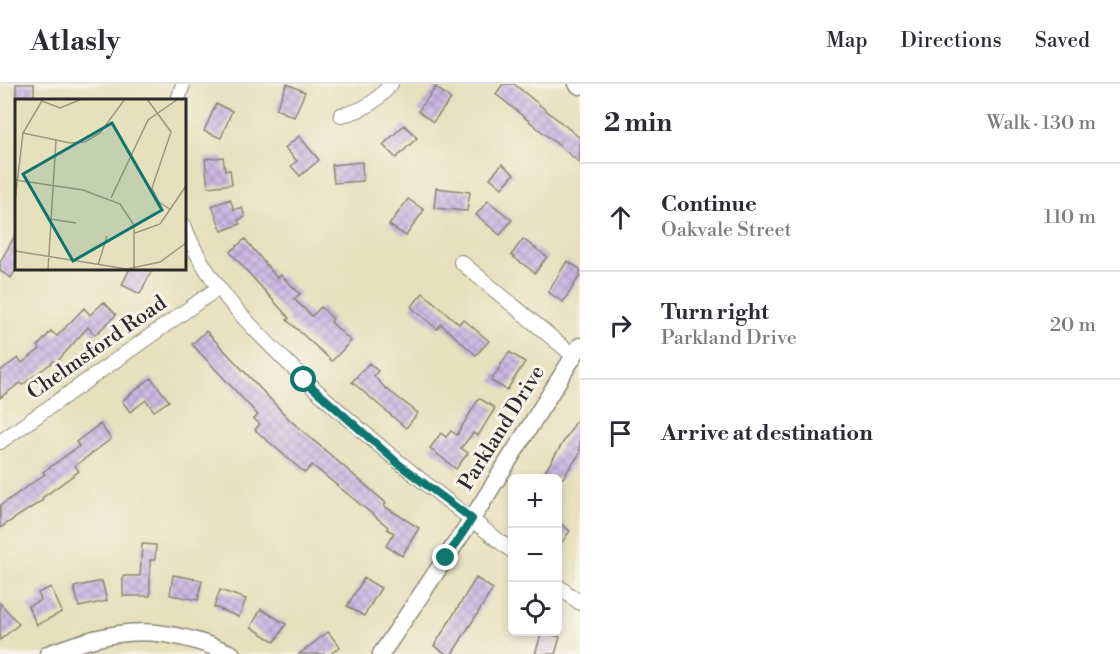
<!DOCTYPE html>
<meta charset="utf-8">
<style>
:root{--surface:#fff;--page:#f2f2f3;--text:#2b2b33;--muted:#7c7c81;--line:#e1e1e2}
body{margin:0;font-family:"Libre Bodoni",serif;background:var(--page);color:var(--text)}
.controls{position:absolute;right:18px;bottom:18px;display:grid;overflow:hidden;border-radius:9px;box-shadow:0 3px 9px #0003}
.controls button{width:54px;height:54px;display:grid;place-items:center;padding:0;border:0;border-bottom:2px solid var(--line);background:var(--surface);color:var(--text);font:30px sans-serif}
.stop{position:absolute;width:18px;height:18px;margin:-14px;border:4px solid #0f766e;border-radius:50%;background:#fff}
.stop.end{background:#0f766e;border-color:#fff;box-shadow:0 2px 6px #0008}
.list{margin:0;padding:0;list-style:none}
h2{display:flex;justify-content:space-between;align-items:center;height:78px;margin:0;padding:0 24px;font-size:26px}
h2 small{font-size:20px;font-weight:400;color:var(--muted)}
.list li{display:grid;grid-template-columns:39px 1fr auto;gap:18px;align-items:center;box-sizing:border-box;height:108px;padding:0 24px;border-top:2px solid var(--line)}
.list b{display:block;font-size:22px;white-space:nowrap}
.list p{margin:0;font-size:20px;white-space:nowrap;color:var(--muted)}
.list em{font-size:20px;font-style:normal;color:var(--muted)}
.icon{flex:none;width:33px;height:33px;fill:none;stroke:currentColor;stroke-width:2;stroke-linecap:round;stroke-linejoin:round}
.map{position:relative;flex:none;width:580px;height:570px;overflow:hidden}
header{display:flex;align-items:center;gap:36px;box-sizing:border-box;height:84px;padding:0 30px;background:var(--surface);border-bottom:2px solid var(--line)}
header strong{font-size:28px}
nav{display:flex;gap:33px;margin-inline-start:auto;font-size:21px}
main{display:flex}
aside{flex:1;background:var(--surface)}
.map>svg:first-child{display:block}
.building{fill:url(#building-cross-hatch)}
.lines{fill:none;stroke-linecap:round;stroke-linejoin:round}
.minor-casing{stroke:#888674;stroke-width:16}
.tertiary-casing{stroke:#888674;stroke-width:19}
.minor{stroke:#fff;stroke-width:14}
.tertiary{stroke:#fff;stroke-width:16}
.route{stroke:#0f766e;stroke-width:8}
.labels{text-anchor:middle;dominant-baseline:central;stroke-width:6;stroke-linejoin:round;paint-order:stroke}
.street-label{font-size:21px;fill:#2b2b2b;stroke:#f7f3e8}
.inset-road{fill:none;stroke:#9b9882;stroke-width:1.5}
.view{fill:#0f766e;fill-opacity:0.15;stroke:#0f766e;stroke-width:3}
.inset-edge{fill:none;stroke:#2b2b2b;stroke-width:3}
</style>
<header>
<strong>Atlasly</strong>
<nav><a>Map</a><a>Directions</a><a>Saved</a></nav>
</header>
<main>
<div class="map">
<svg width="580" height="570" viewBox="0 0 580 570">
<defs>
<pattern id="building-cross-hatch" width="8" height="8" patternUnits="userSpaceOnUse" patternTransform="scale(1.5)"><rect width="8" height="8" fill="#cdb6e4"/><path d="M0 0l8 8M0 8l8-8" fill="none" stroke="#a794b9"/></pattern>
</defs>
<rect width="100%" height="100%" fill="#f7f3e8"/>
<filter id="ink" filterUnits="userSpaceOnUse"><feTurbulence type="fractalNoise" baseFrequency=".0167" numOctaves="2"/><feDisplacementMap in="SourceGraphic" scale="12" xChannelSelector="R" yChannelSelector="G"/><feConvolveMatrix kernelMatrix="1 2 1 2 8 2 1 2 1" color-interpolation-filters="sRGB"/></filter>
<filter id="wash" filterUnits="userSpaceOnUse"><feTurbulence type="fractalNoise" baseFrequency=".008" numOctaves="4" result="noise"/><feDisplacementMap in="SourceGraphic" scale="24" xChannelSelector="R" yChannelSelector="G"/><feGaussianBlur stdDeviation="1.35" result="paint"/><feColorMatrix in="noise" values="0 0 0 0 0 0 0 0 0 0 0 0 0 0 0 0 0 1.4 0 .05"/><feComposite in="paint" operator="in"/></filter>
<g filter="url(#wash)">
<rect width="100%" height="100%" fill="#e6e0bc"/>
<g id="blocks">
<path class="building" d="M16,0h18v13l-18,-1z
M287,0l18,8 -11,25 -18,-8z
M503,0h11l66,54v25l-84,-69z
M436,3l15,12 -18,23 -15,-11z
M216,20l16,7 -11,27 -17,-7z
M404,41l13,13 -21,20 -13,-13z
M299,52l20,24 -19,16 -9,-10 6,-5 -12,-13z
M223,73l2,14 5,-1 2,14 -24,3 -3,-28z
M362,78l1,19 -29,2 -2,-18z
M502,80l12,10 -12,14 -12,-10z
M436,104l34,4 -3,19 -33,-3z
M230,115l4,11 8,-3 3,10 -7,3 2,4 -18,7 -10,-25z
M408,115l16,11 -18,26 -17,-11z
M488,117l24,19 -12,15 -24,-20z
M16,150v35l-5,9 -11,-7v-9z
M245,155l32,39 4,-3 19,19 -6,5 18,17 9,-9 12,12 -2,3 20,19 -19,20 -45,-41 2,-2 -59,-66z
M523,155l24,18 -12,16 -24,-18z
M567,177l13,8v7l-17,26 -15,-10z
M130,184h23l-13,26 -18,-9z
M423,209l36,31 4,-5 26,22 -13,14 -35,-31 -4,5 -26,-22z
M104,218l12,13 -21,20 -7,-8 -32,36 -2,-2 -32,24 -2,-2 -20,15v-27l18,-13 4,5 18,-14 -2,-3 13,-15 6,5 27,-28 6,7z
M206,247l84,89 96,83 -2,3 35,22 -17,28 -16,-10 8,-13 -7,-4 1,-2 -76,-62 -7,8 -50,-43 5,-6 -6,-5 4,-4 -66,-71z
M509,268l16,10 -18,28 -16,-9z
M369,279l9,8 -4,5 10,11 34,26 -12,15 -54,-46z
M151,294l18,23 -15,10 -8,-11 -16,12 -8,-11z
M479,314l16,10 -17,28 -5,-3 -12,15 7,5 -12,16 -26,-21 11,-15 5,4 5,-6 6,4z
M580,331v38l-17,25h-22z
M100,340l11,15 -36,27 4,5 -37,27 1,2 -43,28v-22l45,-32 -2,-2 36,-26 -3,-4z
M558,438l12,9 -12,17z
M142,460l14,1 -1,15h-5v36h-27v-20h17z
M173,491l29,5 -4,20 -28,-5z
M364,494l17,10 -17,28 -17,-10z
M476,494l17,11 -41,65h-5l-13,-8z
M102,497l5,20 -28,6 -5,-20z
M51,503l11,25 -25,13 -9,-19 13,-6 -3,-7z
M220,506l26,9 -7,18 -25,-10z
M0,519l19,21 -19,16z
M261,525l25,15 -11,18 -24,-15z
M328,548l12,15 -10,7h-31z
M542,548l18,5 -5,17h-20z"/>
</g>
</g>
<g filter="url(#ink)">
<use href="#blocks" fill-opacity="0" stroke="#888674" stroke-width="1.5"/>
<g class="lines">
<g class="minor-casing">
<path id="minor" d="M178,16l5,-16
M341,31c23,-4 36,-14 50,-31
M184,141c21,57 65,100 107,141 69,68 145,126 221,185
M461,178l113,94
M0,358l218,-154
M558,502l22,17"/>
</g>
<g class="tertiary-casing">
<path id="tertiary" d="M577,0l3,2
M48,570c72,-27 111,-31 184,0
M381,570l91,-135 108,-173"/>
</g>
<use href="#minor" class="minor"/>
<use href="#tertiary" class="tertiary"/>
</g>
</g>
<g class="lines" filter="url(#ink)">
<path class="route" d="M304,296l97,86 71,53 -26,39"/>
</g>
<g class="labels">
<g class="street-label">
<text transform="translate(97 264) rotate(-35)">Chelmsford Road</text>
<text transform="translate(502 344) rotate(-58)">Parkland Drive</text>
</g>
</g>
<g transform="translate(15 15)">
<rect width="171" height="171" fill="#e6e0bc"/>
<path class="inset-road" d="M132,0l24,33 -19,56 7,14 12,8M27,2l18,7 22,-9M8,34l47,10 15,-1 15,-9 25,-34M0,81l68,10 37,14 14,21v44M96,99l37,-78 30,-21M0,102l8,-68 20,-34M35,120l26,4M120,134l25,-9 26,-38M0,144v27M0,152l112,18 33,-7 26,-19M83,166l9,-29M33,171l8,-130"/>
<path class="view" d="M97,24l50,87 -89,51 -50,-87z"/>
<rect width="171" height="171" class="inset-edge"/>
</g>
</svg>
<div class="controls">
<button>+</button>
<button>−</button>
<button><svg class="icon" aria-label="locate" viewBox="0 0 24 24"><circle cx="12" cy="12" r="6"/><path d="M12 2v4M12 18v4M2 12h4M18 12h4"/></svg></button>
</div>
<div class="stop" style="left:304px;top:296px"></div>
<div class="stop end" style="left:446px;top:474px"></div>
</div>
<aside>
<h2>2 min<small>Walk · 130 m</small></h2>
<ul class="list">
<li><svg class="icon" aria-label="ahead" viewBox="0 0 24 24"><path d="M12 20V5M6 11l6-6 6 6"/></svg><div><b>Continue</b><p>Oakvale Street</p></div><em>110 m</em></li>
<li><svg class="icon" aria-label="right" viewBox="0 0 24 24"><path d="M7 20v-9h11M14 6l5 5-5 5"/></svg><div><b>Turn right</b><p>Parkland Drive</p></div><em>20 m</em></li>
<li><svg class="icon" aria-label="arrive" viewBox="0 0 24 24"><path d="M6 21V4h12l-3 4 3 4H6"/></svg><div><b>Arrive at destination</b></div></li>
</ul>
</aside>
</main>
